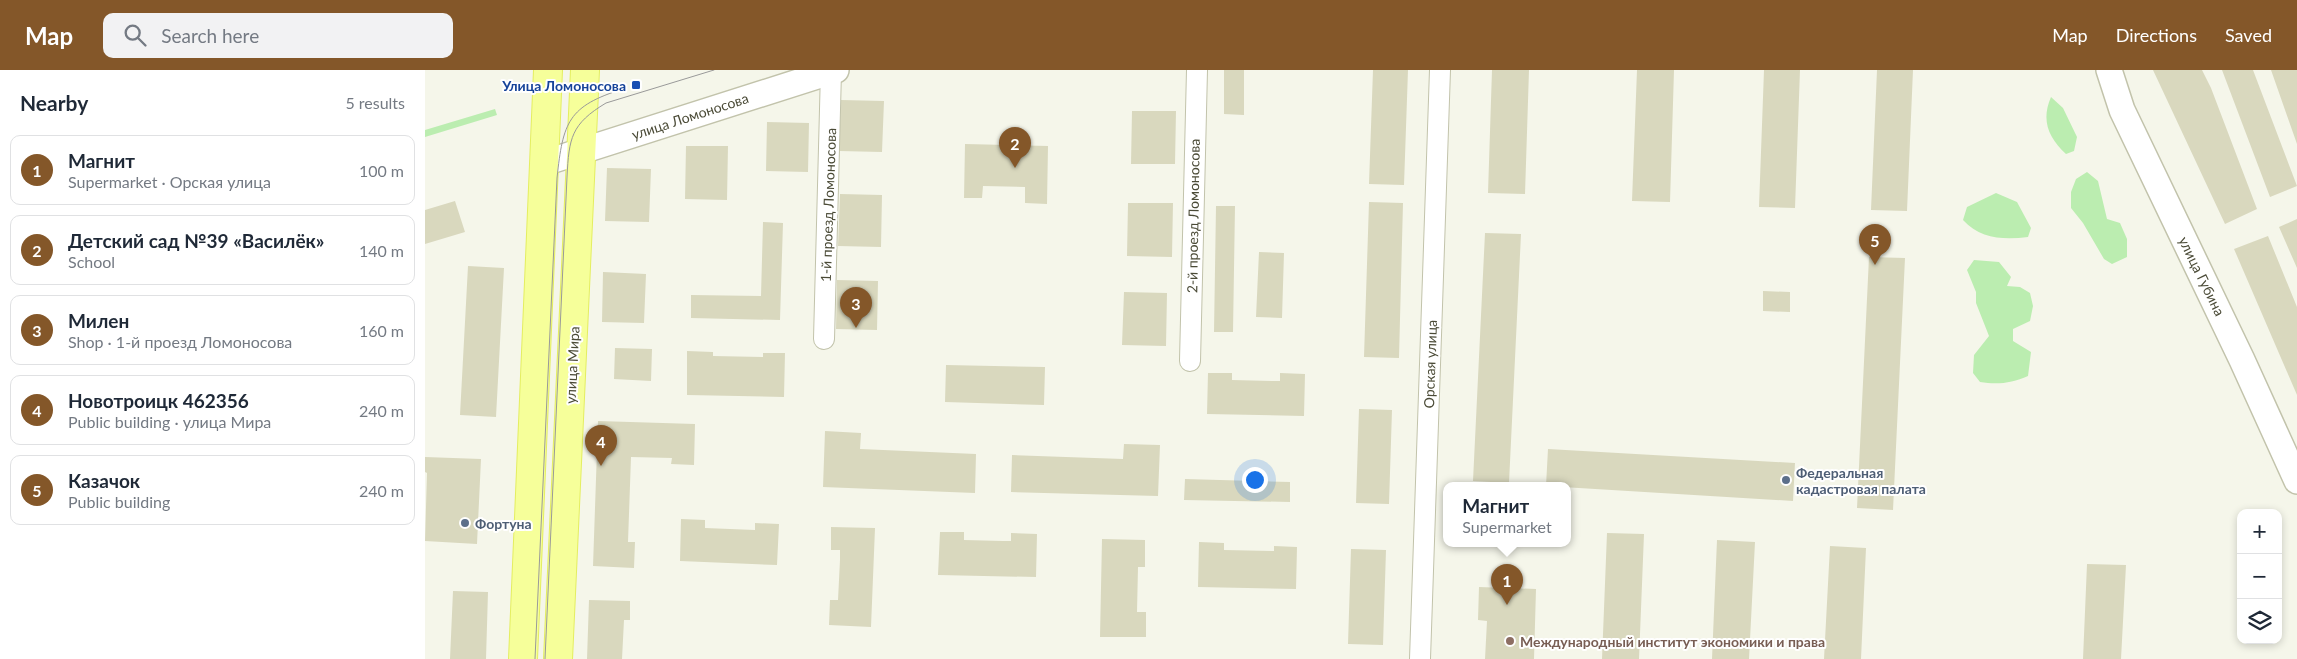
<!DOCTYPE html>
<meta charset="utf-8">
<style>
:root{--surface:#fff;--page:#f2f2f3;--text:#1f2937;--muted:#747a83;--line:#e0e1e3;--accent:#845729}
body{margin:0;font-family:Lato,sans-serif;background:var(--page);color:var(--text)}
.controls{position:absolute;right:15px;bottom:15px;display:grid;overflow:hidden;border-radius:10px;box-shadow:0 2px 8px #0003}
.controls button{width:45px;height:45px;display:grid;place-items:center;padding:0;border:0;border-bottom:1px solid var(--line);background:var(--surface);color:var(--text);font:25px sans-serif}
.you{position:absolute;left:829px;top:409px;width:18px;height:18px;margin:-12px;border:4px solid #fff;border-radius:50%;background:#1a73e8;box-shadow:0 0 0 8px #1a73e833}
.badge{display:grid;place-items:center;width:32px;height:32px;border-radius:50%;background:var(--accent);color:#fff;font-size:16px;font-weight:700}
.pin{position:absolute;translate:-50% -41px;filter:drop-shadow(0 1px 2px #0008)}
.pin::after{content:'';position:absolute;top:26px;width:18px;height:15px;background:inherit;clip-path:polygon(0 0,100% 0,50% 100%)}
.popup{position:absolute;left:1018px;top:412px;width:128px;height:65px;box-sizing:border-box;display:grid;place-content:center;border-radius:10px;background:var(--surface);filter:drop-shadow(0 1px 4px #0005);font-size:16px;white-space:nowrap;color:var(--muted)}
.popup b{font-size:19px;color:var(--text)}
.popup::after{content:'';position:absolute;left:50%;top:100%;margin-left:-10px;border:10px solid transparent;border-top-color:var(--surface)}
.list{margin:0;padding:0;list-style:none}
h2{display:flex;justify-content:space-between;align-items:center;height:65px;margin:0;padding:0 20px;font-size:21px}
h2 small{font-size:16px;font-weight:400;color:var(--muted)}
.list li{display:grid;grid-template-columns:32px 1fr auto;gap:15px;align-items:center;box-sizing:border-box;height:70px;margin:0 10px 10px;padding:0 10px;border:1px solid var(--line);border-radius:10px}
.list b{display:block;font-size:19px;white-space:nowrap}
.list p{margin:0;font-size:16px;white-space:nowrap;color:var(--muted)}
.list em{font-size:16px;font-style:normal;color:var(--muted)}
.icon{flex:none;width:28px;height:28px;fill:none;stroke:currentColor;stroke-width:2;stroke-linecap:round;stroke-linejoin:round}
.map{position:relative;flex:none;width:1872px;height:589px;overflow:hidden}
header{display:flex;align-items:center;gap:30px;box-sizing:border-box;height:70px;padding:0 25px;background:var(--accent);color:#fff}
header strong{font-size:24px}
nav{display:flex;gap:28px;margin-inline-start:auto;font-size:18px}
.search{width:350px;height:45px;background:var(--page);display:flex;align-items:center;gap:12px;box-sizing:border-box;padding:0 18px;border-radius:10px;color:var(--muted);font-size:19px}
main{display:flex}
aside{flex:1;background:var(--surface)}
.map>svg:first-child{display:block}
.green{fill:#bbedb0}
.building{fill:#d9d8be}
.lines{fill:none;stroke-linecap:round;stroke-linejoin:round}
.minor-casing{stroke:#c2c3ab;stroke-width:22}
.tertiary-casing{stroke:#c2c3ab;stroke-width:28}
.primary-casing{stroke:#e4ee60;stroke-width:30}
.minor{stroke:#fff;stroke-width:20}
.tertiary{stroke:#fff;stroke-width:25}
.primary{stroke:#f6ff9a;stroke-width:28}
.tram{stroke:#999;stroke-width:1}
.transit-dot{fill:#1a4fb4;stroke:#fff;stroke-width:2}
.service-dot{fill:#5c6f8a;stroke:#fff;stroke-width:2}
.education-dot{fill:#8d6e63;stroke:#fff;stroke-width:2}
.labels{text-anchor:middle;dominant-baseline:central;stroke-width:4;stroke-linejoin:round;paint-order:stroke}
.transit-label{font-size:14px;font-weight:bold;fill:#164399;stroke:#fff;text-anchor:end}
.street-label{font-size:14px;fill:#4b4b37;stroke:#fff}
.service-label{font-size:14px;font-weight:bold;fill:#4e5e75;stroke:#fff;text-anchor:start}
.education-label{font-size:14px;font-weight:bold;fill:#785e54;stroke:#fff;text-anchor:start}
</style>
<header>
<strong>Map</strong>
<div class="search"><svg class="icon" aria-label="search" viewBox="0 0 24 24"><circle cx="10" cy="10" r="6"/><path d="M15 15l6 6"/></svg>Search here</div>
<nav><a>Map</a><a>Directions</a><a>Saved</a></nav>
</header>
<main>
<aside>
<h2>Nearby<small>5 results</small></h2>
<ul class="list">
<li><span class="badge">1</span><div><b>Магнит</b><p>Supermarket · Орская улица</p></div><em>100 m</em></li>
<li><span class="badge">2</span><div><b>Детский сад №39 «Василёк»</b><p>School</p></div><em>140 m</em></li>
<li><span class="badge">3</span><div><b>Милен</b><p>Shop · 1-й проезд Ломоносова</p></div><em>160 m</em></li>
<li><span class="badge">4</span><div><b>Новотроицк 462356</b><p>Public building · улица Мира</p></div><em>240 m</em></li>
<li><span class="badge">5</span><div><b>Казачок</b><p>Public building</p></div><em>240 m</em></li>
</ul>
</aside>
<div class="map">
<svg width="1872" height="589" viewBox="0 0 1872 589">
<rect width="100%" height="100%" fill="#f5f6ea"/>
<path class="green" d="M1626,27l12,11 14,29 -3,14 -8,3c-18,-17 -25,-34 -15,-57z
M70,39l2,6 -72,22v-7z
M1662,102l11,9 9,38 13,4 7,16v18l-15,7 -8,-5 -21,-36 -12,-15v-16l5,-13z
M1571,123l21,9 14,26 -3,9c-24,3 -48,2 -65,-17l4,-13z
M1549,190l25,2 12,15 -4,9 13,1 10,6 3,13 -3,15 -17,8v12l18,11 -3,24c-16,7 -30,9 -48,6l-7,-9 1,-18 15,-19 -13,-33v-11l-9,-22z"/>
<path class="building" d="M799,0h20v45l-20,-1z
M948,0h35l-4,115 -35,-1z
M1067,0h37l-4,124 -37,-1z
M1212,0h37l-4,132 -38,-1z
M1339,0h36l-5,138 -36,-1z
M1452,0h36l-6,141 -36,-1z
M1728,0h49l9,18 46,121 -32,15z
M1797,0h31l44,116 -27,11z
M1846,0h26v74z
M416,30l43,1 -2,51 -43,-1z
M707,41h44l-1,53h-44z
M342,52l42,1 -1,49 -42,-1z
M540,74l83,2 -1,58 -22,-1v-16l-42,-1 -1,12h-18z
M261,76h42l-1,54 -42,-1z
M182,98l44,1 -2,53 -44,-1z
M415,124l42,1 -1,52 -43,-1z
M30,131l10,31 -40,12v-34z
M944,132l34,1 -4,155 -35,-1z
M703,133h45l-1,54 -45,-1z
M791,136h19l-2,126h-19z
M1872,149v49l-18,-41z
M338,152l20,1 -3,97 -89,-2v-23l70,1z
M1060,163l36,1 -12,249 -36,-2z
M1843,166l29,71v88l-63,-146z
M834,182l25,1 -2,65 -26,-1z
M1444,187l36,1 -12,252 -36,-2z
M43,196l36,2 -8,149 -36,-2z
M178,202l43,2 -2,49 -42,-1z
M412,210l41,1 -1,49 -41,-1z
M1338,221l27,1v20l-27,-1z
M699,222l43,1 -1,53 -44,-1z
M190,278l37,1 -1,32 -37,-2z
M262,281l26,1v4l50,1v-4h22l-1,44 -97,-2z
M521,295l99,2 -1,38 -99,-3z
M783,303h24v7l42,1h6v-8l25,1 -1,42 -97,-2z
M934,339l33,1 -3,94 -33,-1z
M173,351l97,3 -1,41 -23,-1 1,-6 -41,-1 -3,85h7l-1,26 -41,-2z
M400,361l36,2 -1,16 116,5 -1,39 -152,-6z
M699,374l36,1 -2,51 -147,-4 1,-37 111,4z
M1123,379l247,14 -2,38 -247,-15z
M0,387l56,2 -4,85 -52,-3 2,-68 -2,-1z
M760,409l105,3v20l-106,-2z
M256,449l24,1v8l50,2v-7l24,1 -2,41 -97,-4z
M406,457l44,1 -4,99 -42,-2 1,-25h8l2,-40v-10h-9z
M515,462h24v8l39,1h8v-8l26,1 -1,43 -98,-2z
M1182,463l37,1 -5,125h-37z
M677,469l43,1v27h-7l-1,45h9v25h-46z
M1292,470l38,2 -6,117h-37z
M774,472l25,1v7l50,1v-5l23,1 -1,42 -98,-2z
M1405,476l36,2 -5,111h-37z
M926,479l35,1 -3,95 -35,-1z
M1662,494l39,1 -5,94h-38z
M1054,517l57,2 -2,70h-49l2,-38 -9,-1z
M28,521l35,1 -2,67h-36z
M164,530l41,1v19h-6l-2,39h-35z"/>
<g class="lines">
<g class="minor-casing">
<path id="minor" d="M399,269l7,-268
M765,291l7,-291
M995,589l20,-589"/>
</g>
<g class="tertiary-casing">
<path id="tertiary" d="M1684,0l13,40 120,250 55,121
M119,93l292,-93"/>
</g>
<g class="primary-casing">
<path id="primary" d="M98,589l25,-589
M133,589l27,-589"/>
</g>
<use href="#minor" class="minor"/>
<use href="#tertiary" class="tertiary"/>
<use href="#primary" class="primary"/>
<path class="tram" d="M110,589l22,-481c6,-56 11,-72 66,-89
M120,589l22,-482c2,-39 4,-53 39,-74l108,-33"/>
</g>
<rect class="transit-dot" x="206" y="10" width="10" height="10" rx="2.5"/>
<g class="service-dot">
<circle cx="1361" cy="410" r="5"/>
<circle cx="40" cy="453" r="5"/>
</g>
<circle class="education-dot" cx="1085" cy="571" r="5"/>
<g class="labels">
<g class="transit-label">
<text x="201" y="15">Улица Ломоносова</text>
</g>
<g class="street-label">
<text transform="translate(265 46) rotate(-18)">улица Ломоносова</text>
<text transform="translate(403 135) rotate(-88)">1-й проезд Ломоносова</text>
<text transform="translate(768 146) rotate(-89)">2-й проезд Ломоносова</text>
<text transform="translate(1777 206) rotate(64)">улица Губина</text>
<text transform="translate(1005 294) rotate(-88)">Орская улица</text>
<text transform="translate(147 295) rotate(-87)">улица Мира</text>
</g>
<g class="service-label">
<text x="1371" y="402">Федеральная<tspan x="1371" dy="16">кадастровая палата</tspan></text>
<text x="50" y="453">Фортуна</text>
</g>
<g class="education-label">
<text x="1095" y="571">Международный институт экономики и права</text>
</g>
</g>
</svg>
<div class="controls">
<button>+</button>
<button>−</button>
<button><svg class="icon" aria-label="layers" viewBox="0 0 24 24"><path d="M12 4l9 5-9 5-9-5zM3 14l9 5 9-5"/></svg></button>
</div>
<div class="you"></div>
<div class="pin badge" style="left:1082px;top:535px">1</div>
<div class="popup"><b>Магнит</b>Supermarket</div>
<div class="pin badge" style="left:590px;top:98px">2</div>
<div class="pin badge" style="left:431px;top:258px">3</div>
<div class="pin badge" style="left:176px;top:396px">4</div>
<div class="pin badge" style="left:1450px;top:195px">5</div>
</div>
</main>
